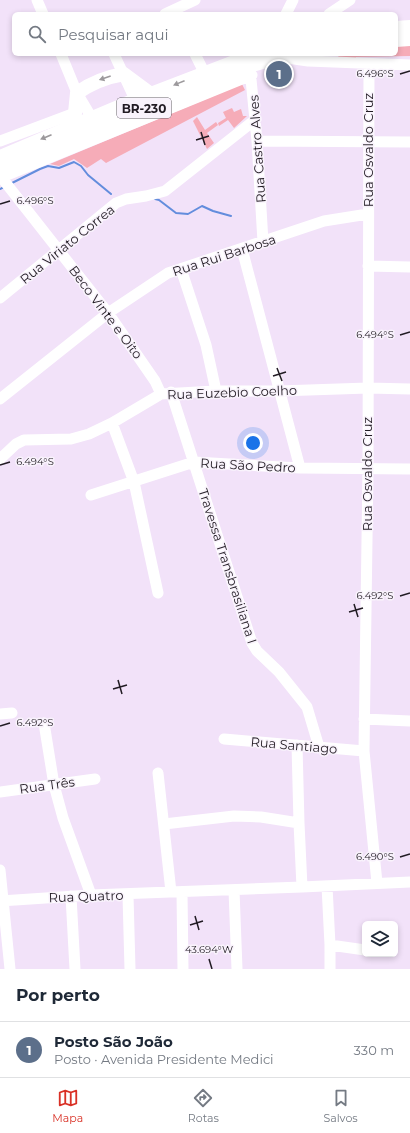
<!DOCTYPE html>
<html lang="pt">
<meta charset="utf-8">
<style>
:root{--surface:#fff;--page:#f2f2f3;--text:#1f2937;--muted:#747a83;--line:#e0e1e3;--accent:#d93025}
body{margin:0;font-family:Montserrat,sans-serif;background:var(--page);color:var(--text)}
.controls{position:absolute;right:12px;bottom:12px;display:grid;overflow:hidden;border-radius:6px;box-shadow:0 2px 6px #0003}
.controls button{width:36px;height:36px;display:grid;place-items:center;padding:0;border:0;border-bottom:1px solid var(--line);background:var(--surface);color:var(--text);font:20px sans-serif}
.you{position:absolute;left:253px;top:443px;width:14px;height:14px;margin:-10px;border:3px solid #fff;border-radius:50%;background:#1a73e8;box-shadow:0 0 0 6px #1a73e833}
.badge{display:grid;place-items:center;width:26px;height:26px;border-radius:50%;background:var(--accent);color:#fff;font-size:13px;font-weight:700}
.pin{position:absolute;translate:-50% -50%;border:2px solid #fff;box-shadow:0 1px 4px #0006}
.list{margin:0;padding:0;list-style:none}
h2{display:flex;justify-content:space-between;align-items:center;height:52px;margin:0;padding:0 16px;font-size:17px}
h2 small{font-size:13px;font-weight:400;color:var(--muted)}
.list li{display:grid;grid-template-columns:26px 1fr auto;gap:12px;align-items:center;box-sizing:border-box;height:56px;padding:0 16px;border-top:1px solid var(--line)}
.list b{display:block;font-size:15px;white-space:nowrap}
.list p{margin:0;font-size:13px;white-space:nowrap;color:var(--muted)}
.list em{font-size:13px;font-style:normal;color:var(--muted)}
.icon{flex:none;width:22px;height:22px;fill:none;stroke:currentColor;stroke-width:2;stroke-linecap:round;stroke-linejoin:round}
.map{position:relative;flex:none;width:410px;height:969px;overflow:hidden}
.search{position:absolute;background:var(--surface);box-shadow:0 2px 6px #0003;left:12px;right:12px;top:12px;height:44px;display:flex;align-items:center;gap:10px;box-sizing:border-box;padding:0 14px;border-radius:6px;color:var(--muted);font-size:15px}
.sheet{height:108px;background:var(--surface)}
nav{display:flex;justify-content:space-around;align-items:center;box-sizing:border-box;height:56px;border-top:1px solid var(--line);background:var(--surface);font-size:11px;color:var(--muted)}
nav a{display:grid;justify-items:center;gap:2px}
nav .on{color:var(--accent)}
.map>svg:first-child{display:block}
.green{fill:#f6acb8}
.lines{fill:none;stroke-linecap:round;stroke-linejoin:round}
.stream{stroke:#638ddd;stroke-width:2}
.minor{stroke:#fff;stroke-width:11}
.major{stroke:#fff;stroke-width:14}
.oneway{fill:#9c999c}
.ticks{fill:none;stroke:#221c24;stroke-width:1.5}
.labels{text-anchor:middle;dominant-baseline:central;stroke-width:3;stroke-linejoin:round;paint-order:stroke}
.shield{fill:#f9f3fc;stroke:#625c65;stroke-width:1}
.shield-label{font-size:12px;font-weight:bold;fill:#221c24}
.street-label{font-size:13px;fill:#221c24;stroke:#f9f3fc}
.ticks-label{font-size:10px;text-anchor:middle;fill:#221c24;stroke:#f9f3fc;stroke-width:3;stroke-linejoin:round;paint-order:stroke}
</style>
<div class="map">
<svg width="410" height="969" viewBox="0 0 410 969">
<rect width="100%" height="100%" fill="#f2e2f9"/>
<path class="green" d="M396,43h14v13l-54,1v3l-17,1 -1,-7h58z
M242,84l3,6 -139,73 -5,-4 -14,9 -13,-9 -15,7 -9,-2z
M232,108l2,4 7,-3 2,7h4l-13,12 -6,-8 -9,6 -1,-3 8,-5 -3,-6z
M197,117l8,13 11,-8 2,3 -11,8 7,10 -7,6 -14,-28z"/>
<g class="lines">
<path class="stream" d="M12,183l28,-14 8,-3 11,2 15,-6 7,4 7,9 23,19
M0,189l4,-2
M155,199l4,1 17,13 12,1 14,-8 11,5 18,5"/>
<path class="minor" d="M37,0l6,14
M165,14l30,-14
M286,14l7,-14
M329,14l21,-14
M61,54l16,39 19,32
M114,54l24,52
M195,54l9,18
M281,57l27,4 102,4
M369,64l-1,405 -4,282 13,132
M250,69l7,72 6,101
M0,141l75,-28
M257,141l153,1
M1,177l107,136 47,68 6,13
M0,178l252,-103
M242,249l58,219
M368,266l42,1
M181,269l25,76 10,46
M0,298l116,-95 10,-4 20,-3 19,-5 91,-72
M171,392l81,251 5,8 22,21 28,35 12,40
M0,399l108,-86 60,-40 156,-52 44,-7
M112,423l22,59 24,111
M0,459l16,-15 8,-4 47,-1 18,-5 23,-11 49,-29 55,-3h63l89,-3 42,1
M91,495l103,-33 106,6 110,1
M0,714l12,-1
M364,719l46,2
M44,723l10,62 9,33 28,77
M224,739l140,12
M297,745l2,78 3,64
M158,773l13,119
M0,792l95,-13
M164,824l70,-8 27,1 38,6
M0,870l10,99
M327,886l3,59v24
M234,890l3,79
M182,892l1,77
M128,895l2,74
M71,896l4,73
M0,901l91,-6 211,-8 108,-5
M330,945l35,5"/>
<path class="major" d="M396,28l14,-1
M396,40l14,-1
M69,128l6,-15 2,-20c14,-10 29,-16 47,-19l27,20
M0,157l135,-57 120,-46
M0,167l249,-101 41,-12"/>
</g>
<defs><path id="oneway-solid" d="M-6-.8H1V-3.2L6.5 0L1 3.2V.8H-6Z"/></defs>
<g class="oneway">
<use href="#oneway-solid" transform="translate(105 78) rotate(161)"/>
<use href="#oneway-solid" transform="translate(179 83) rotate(158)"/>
<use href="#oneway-solid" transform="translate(46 137) rotate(157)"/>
</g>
<path class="ticks" d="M400,74l10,-3M201,132l4,13M196,140l13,-4M0,204l10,-3M400,335l10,-3M277,368l5,13M273,376l13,-4M0,465l10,-3M400,596l10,-3M354,604l4,13M349,612l14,-4M118,680l4,14M113,689l14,-4M0,726l10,-3M400,857l10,-3M195,916l4,14M190,925l13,-4M209,959l3,10"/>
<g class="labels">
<rect class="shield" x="117" y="98" width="54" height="20" rx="3"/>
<g class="shield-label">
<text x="144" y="108">BR-230</text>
</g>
<g class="street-label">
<text transform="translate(257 149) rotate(-94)">Rua Castro Alves</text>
<text transform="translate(368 150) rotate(-90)">Rua Osvaldo Cruz</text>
<text transform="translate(67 244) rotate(-39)">Rua Viriato Correa</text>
<text transform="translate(224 255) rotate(-18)">Rua Rui Barbosa</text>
<text transform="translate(106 312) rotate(53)">Beco Vinte e Oito</text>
<text transform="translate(232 392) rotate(-2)">Rua Euzebio Coelho</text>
<text transform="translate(248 465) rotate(3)">Rua São Pedro</text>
<text transform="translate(367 474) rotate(-90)">Rua Osvaldo Cruz</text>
<text transform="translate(228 566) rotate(72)">Travessa Transbrasiliana I</text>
<text transform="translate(294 745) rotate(5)">Rua Santiago</text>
<text transform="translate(47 785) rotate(-8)">Rua Três</text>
<text transform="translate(86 896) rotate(-2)">Rua Quatro</text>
</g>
</g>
<g class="ticks-label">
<text x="375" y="77">6.496°S</text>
<text x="35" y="204">6.496°S</text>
<text x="375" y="338">6.494°S</text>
<text x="35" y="465">6.494°S</text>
<text x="375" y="599">6.492°S</text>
<text x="35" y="726">6.492°S</text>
<text x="375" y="860">6.490°S</text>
<text x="209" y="953">43.694°W</text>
</g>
</svg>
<div class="controls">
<button><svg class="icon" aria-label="layers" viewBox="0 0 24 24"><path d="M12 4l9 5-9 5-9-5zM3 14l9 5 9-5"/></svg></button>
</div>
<div class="you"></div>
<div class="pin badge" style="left:279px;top:74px;background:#5c6f8a">1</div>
<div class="search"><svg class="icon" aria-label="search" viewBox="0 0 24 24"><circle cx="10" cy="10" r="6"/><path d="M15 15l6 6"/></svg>Pesquisar aqui</div>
</div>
<section class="sheet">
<h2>Por perto<small></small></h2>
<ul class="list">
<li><span class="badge" style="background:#5c6f8a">1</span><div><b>Posto São João</b><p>Posto · Avenida Presidente Medici</p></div><em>330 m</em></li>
</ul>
</section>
<nav>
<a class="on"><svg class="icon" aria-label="map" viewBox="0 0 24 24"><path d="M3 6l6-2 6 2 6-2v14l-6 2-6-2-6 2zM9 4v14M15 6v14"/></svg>Mapa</a>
<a><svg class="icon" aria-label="directions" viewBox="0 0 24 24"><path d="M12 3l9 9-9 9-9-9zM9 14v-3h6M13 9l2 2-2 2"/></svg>Rotas</a>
<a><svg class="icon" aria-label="saved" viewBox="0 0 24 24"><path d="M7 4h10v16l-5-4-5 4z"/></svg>Salvos</a>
</nav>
